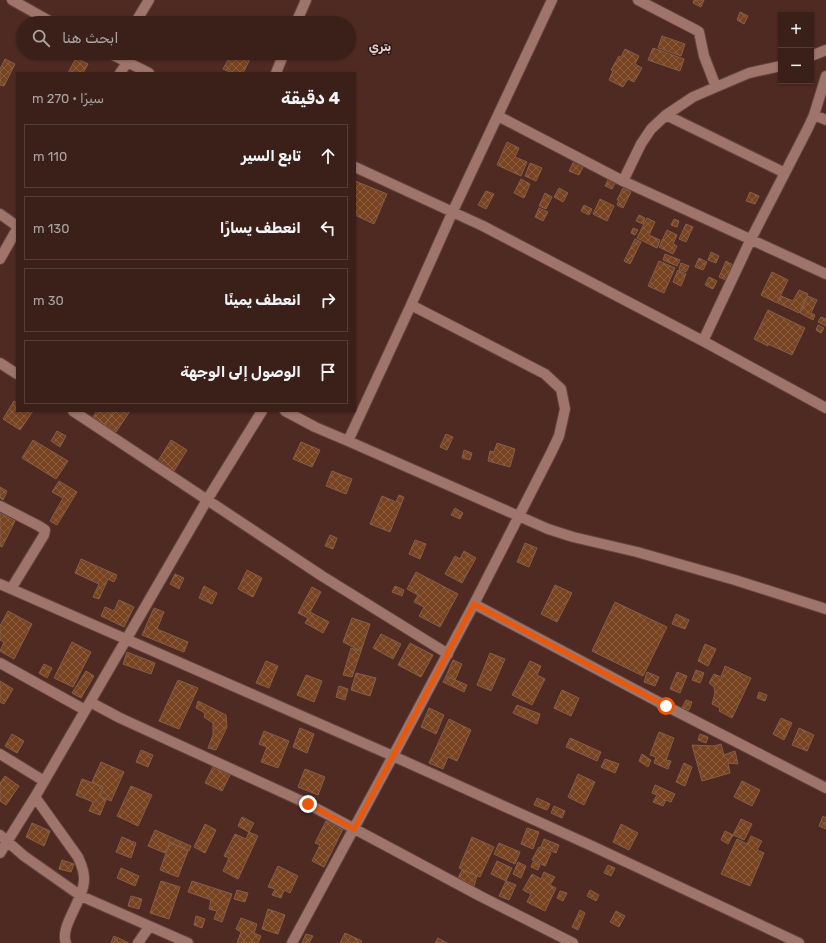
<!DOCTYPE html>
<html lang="ar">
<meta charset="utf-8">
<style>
:root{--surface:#3b201a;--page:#422823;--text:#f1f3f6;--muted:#aca3a2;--line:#543e39}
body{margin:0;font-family:Rubik,Vazirmatn,sans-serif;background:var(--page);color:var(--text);direction:rtl}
.controls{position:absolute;right:12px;top:12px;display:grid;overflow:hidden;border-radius:0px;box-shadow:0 1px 3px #0004}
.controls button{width:36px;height:36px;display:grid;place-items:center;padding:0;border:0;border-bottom:1px solid var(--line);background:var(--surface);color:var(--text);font:20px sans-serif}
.stop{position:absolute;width:12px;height:12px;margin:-9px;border:3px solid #ea580c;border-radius:50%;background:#fff}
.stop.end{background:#ea580c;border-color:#fff;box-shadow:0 1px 4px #0008}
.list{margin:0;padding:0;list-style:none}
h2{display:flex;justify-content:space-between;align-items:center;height:52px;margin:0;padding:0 16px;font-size:17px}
h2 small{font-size:13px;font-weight:400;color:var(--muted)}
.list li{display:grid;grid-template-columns:26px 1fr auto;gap:12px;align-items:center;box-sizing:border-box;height:64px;margin:0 8px 8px;padding:0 8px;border:1px solid var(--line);border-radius:0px}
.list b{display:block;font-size:15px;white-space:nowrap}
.list em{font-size:13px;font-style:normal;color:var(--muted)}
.icon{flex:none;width:22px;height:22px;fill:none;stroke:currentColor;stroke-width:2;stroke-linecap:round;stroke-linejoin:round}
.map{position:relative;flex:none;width:826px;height:943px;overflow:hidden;direction:ltr}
.search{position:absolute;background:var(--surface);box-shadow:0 1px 3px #0004;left:16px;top:16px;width:340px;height:44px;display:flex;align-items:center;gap:10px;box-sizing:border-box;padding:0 14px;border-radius:22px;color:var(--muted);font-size:15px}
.panel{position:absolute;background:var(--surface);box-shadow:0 1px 3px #0004;left:16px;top:72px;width:340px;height:340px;border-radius:0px;direction:rtl}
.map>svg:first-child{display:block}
.building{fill:url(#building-cross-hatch);stroke:#835f4a}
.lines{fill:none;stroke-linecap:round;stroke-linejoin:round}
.minor-casing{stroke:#644540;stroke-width:12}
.minor{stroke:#9f746b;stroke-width:10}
.route{stroke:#ea580c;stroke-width:5}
.labels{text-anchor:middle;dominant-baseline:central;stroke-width:3;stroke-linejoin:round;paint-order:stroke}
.quarter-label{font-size:12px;font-weight:bold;fill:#e3cbc6;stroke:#291815}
</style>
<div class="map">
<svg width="826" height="943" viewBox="0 0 826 943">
<defs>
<pattern id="building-cross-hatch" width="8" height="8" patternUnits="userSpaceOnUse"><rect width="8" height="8" fill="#784320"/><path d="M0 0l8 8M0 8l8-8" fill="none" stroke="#8b5d3f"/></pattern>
</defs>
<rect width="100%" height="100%" fill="#4f2a23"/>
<path class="building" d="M694,0h10l-3,7 -8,-4z
M740,12l8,4 -4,8 -7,-4z
M662,36l23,8 -4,12 -23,-8z
M653,48l31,11 -4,12 -32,-11z
M625,49l14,7 -4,8 7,4 -8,14 -6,-3 -5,8 -14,-7 4,-9 -2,-1 8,-14 2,1z
M224,53h29l-10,20h-11l-9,-4 5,-9 -6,-3z
M76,58l12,6 -5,9h-15z
M5,59l10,5 -11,22 -4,-1v-16z
M507,142l12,6 -4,9 12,5 -6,14 -24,-11z
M574,161l10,4 -5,10 -10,-4z
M530,163l12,5 -6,13 -11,-5z
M609,178l7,3 -4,8 -7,-3z
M521,179l9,5 -6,14 -10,-5z
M355,181l32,13 -13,30 -19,-9z
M559,188l9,5 -5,9 -9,-5z
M623,188l8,4 -8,16 -6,-3 2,-5h-2z
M486,191l8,3 -8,15 -8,-4z
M750,192l9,4 -4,8 -9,-3z
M545,193l7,4 -6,12 -7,-3z
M600,199l14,7 -7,15 -14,-7z
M584,205l8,4 -3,6 -8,-4z
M539,208l9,4 -5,9 -8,-4z
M639,215l6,3 -2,6 -7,-3z
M647,218l8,4 -6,13 11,5 -3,8 -20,-10z
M674,219l5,2 -2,6 -6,-2z
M686,224l7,3 -7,15 -7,-3z
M633,228l5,2 -3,5 -4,-2z
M667,230l10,5 -4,9 4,2 -4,8 -14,-7z
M635,239l6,3 -11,22 -6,-3z
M711,252l8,4 -3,7 -8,-3z
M665,254l15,6 -3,6 -14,-6z
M699,258l8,4 -4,8 -8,-3z
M659,261l16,7 -11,25 -16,-7z
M726,261l7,4 -7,15 -7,-3z
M681,263l8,3 -3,6 -7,-3z
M678,270l8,4 -5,12 -8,-4z
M772,272l16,8 -11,23 -16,-8z
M709,277l8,4 -4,8 -8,-4z
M799,290l9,4 -9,19 -21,-10 3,-7 12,5z
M808,296l9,4 -6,13 4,2 -2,5 -13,-7z
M768,310l37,18 -13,27 -24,-11v2l-14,-7z
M821,317l5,2v7l-8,-4z
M818,325l6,3 -3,5 -5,-3z
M14,401l3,2v8h16l-13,19 -17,-11z
M97,411h17l-9,14 -12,-8z
M114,411h16l-14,21 -11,-7z
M57,431l9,5 -6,11 -9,-6z
M446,434l7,3 -6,13 -7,-3z
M33,440l35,21 -12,18 -34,-21z
M171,440l16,10 -13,21 -16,-10z
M301,442l19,8 -8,17 -19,-8z
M497,443l18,6 -5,18 -22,-6 2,-10 4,1z
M464,450l8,3 -2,7 -8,-2z
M332,471l20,8 -6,15 -20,-8z
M59,481l18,11 -20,33 -7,-4 13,-23 -11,-6z
M0,487l7,4 -4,9 -3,-2z
M399,495l5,2 -14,35 -20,-8 12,-28 14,6z
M455,508l8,5 -3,6 -9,-4z
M0,513l15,8 -13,26 -2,-1z
M330,535l7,3 -4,11 -8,-3z
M415,540l11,4 -6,15 -11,-5z
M525,543l12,5 -8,19 -12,-5z
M464,551l12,7 -14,25 -17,-9 10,-18 5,3z
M81,559l36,16 -3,7 -6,-3 -9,20 -6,-2 6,-13 -24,-11z
M247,570l15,8 -9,19 -15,-8z
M416,572l42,22 -18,33 -21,-11 5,-9 -10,-5 4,-7 -11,-6z
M175,574l9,4 -5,11 -9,-5z
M555,585l17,8 -15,29 -16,-8z
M204,586l13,7 -5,11 -13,-6z
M395,586l9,4 -2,6 -10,-4z
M312,587l9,5 -11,20 19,10 -6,11 -18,-10 3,-5 -10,-5z
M119,600l15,7 -10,20 -23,-11 4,-9 9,4z
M615,602l52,25 -24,49 -51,-25z
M154,608l10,4 -7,17 31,13 -4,10 -42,-17z
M8,611l24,13 -18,35 -14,-8 4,-9 -4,-2v-14z
M676,614l13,6 -4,9 -13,-5z
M352,618l18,6 -9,27 -18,-9z
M381,634l20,10 -8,15 -20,-11z
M72,642l19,10 -18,35 -19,-9z
M410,643l23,12 -12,22 -23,-12z
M705,644l11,5 -8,17 -10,-5z
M351,648l10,3 -9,26 -9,-2z
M127,652l28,11 -4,11 -28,-10z
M490,653l15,6 -14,32 -14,-6z
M453,660l9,4 -7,16 -9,-4z
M266,661l12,5 -9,22 -13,-5z
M530,661l11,5 -4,9 8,4 -13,26 -20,-10z
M44,664l8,4 -5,10 -8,-5z
M725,666l26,12 -19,40 -13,-7 1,-3 -8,-4 3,-11 -1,-6 -5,-4 5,-9 7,3z
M696,670l8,3 -4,10 -8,-3z
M86,671l8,5 -13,22 -9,-5z
M647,672l12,5 -4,9 -11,-4z
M677,672l10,4 -7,17 -10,-4z
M356,673l20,5 -6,18 -19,-6z
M306,675l16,6 -8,21 -17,-7z
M446,676l21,9 -3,7 -21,-10z
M178,680l20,8 -19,41 -20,-8z
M0,681l13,8 -9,15 -4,-2z
M339,686l9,3 -3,11 -9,-3z
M562,690l17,8 -8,18 -17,-8z
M759,692l8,3 -2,6 -8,-3z
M686,700l6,2 -3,8 -7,-2z
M198,701l28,14 1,12 -11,23 -8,-2 5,-13v-12l-9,-6 1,-4 -9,-5z
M517,705l23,9 -3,10 -24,-11z
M429,708l15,7 -8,19 -15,-7z
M781,718l11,5 -8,17 -11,-6z
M449,719l22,11 -14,31 -9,-4 -5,12 -14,-6z
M300,728l14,6 -7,19 -14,-6z
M799,728l15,7 -7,16 -15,-6z
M264,731l25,10 -11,27 -17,-6 6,-15 -8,-3z
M659,732l15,6 -8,22 5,1 -3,8 -14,-6 2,-6 -6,-2z
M12,734l12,7 -7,12 -12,-7z
M700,734l8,3 -2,6 -8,-3z
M570,738l31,14 -4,9 -31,-14z
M721,744l3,11 11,-4 3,13 -10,-1 2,10 -28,8 -10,-36 22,1z
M141,750l12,5 -5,12 -12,-5z
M642,754l9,6 -3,7 -9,-6z
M605,759l14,5 -4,9 -14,-6z
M101,762l23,10 -13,29 -12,-5 4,-9 -11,-5z
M684,763l8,4 -7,19 -9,-4z
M213,767l17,8 -8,16 -17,-8z
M305,769l20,8 -7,18 -20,-8z
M578,774l17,8 -11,23 -16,-8z
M5,776l14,10 -13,19 -6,-4v-18z
M82,779l21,8 -4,9 7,4 -6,15 -11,-4 4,-9 -17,-7z
M742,781l18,9 -8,16 -18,-9z
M655,785l20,9 -4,8 -5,-2 -3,6 -10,-4 4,-7 -5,-2z
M131,786l21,9 -14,31 -21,-10z
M537,798l13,6 -3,6 -13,-5z
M554,806l11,5 -3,7 -11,-5z
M823,816l3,2v11l-7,-3z
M242,817l12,6 -5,9 -11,-6z
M741,819l11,5 -8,16 -11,-5z
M326,821l17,8 -19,38 -12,-6 8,-16 -5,-2z
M32,823l18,8 -6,15 -18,-9z
M205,824l11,6 -11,23 -11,-6z
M621,824l17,9 -9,17 -16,-8z
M527,828l12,4 -6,17 -12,-5z
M155,830l36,16 -2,5 -19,-9 -5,11 -17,-7z
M725,831l8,4 -5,9 -7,-4z
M249,832l9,4 -20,43 -15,-8 6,-13 -5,-2 11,-22 11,5z
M751,836l11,5 -5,9 7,3 -14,33 -29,-12 16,-35 10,5z
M122,837l14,6 -5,15 -15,-6z
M472,837l22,10 -14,30 -21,-9z
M544,839l15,6 -3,8 -15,-6z
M170,842l18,9 -10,26 -18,-7z
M499,843l21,9 -5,12 -21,-10z
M539,847l12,6 -6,13 -13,-6z
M62,860l12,4 -3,8 -12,-3z
M497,861l15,7 -6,13 -15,-7z
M518,862l8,4 -5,12 -8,-4z
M533,862l7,3 -2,5 -7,-3z
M608,865l7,3 -4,8 -7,-3z
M278,866l20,10 -8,17 -6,-3 -3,8 -9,-3 3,-6 -7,-2z
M121,868l18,8 -4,10 -18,-8z
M462,870l15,6 -3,10 -16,-8z
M544,872l11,5 -5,8 6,3 -11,23 -18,-9 4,-8 -8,-4 9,-16 9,5z
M161,881l19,6 -11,32 -19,-6z
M192,881l40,13 -10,28 -8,-3 3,-8 -8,-2 2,-9 -23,-8z
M506,881l10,4 -7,15 -10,-4z
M237,890l11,3 -3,9 -11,-3z
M590,890l9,5 -3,6 -9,-5z
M560,891l7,2 -4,8 -6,-3z
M131,896l11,3 -3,10 -11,-3z
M268,909l17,6 -7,19 -16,-5z
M580,910l5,3 -7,17 -6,-3z
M616,911l9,5 -6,11 -9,-5z
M196,916l9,3 -3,9 -8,-3z
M241,918l16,6 -3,9 7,3 -3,7h-21l4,-11 -5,-3z
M345,933l17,8 -1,2h-21z
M306,934l7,2 -4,7h-7z
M114,936l15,7h-18z
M438,938l9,5h-12z"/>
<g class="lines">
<g class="minor-casing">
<path id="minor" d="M12,0l41,23
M638,0l58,30 3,2 5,24 12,31
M135,23l14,-23
M296,23l10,-23
M109,53l40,20
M811,56l15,-6
M120,73l7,-10
M276,73l8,-20
M666,115l119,58
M814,115l12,5
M498,116l125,65 203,93
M355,167l128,59 220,115 123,67
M623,181l18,-37 10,-15 15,-14 27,-18 23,-10 33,-14 32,-7
M0,214l17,12
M0,259l17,-30
M703,341l48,-102 57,-111 6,-13 12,-39
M0,363l17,11
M73,411l249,165 126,78
M285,411l30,16 33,14 200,88 25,8 64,15 98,28 91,29
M348,441l63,-136 42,-94 99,-211
M0,506l39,20 6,4 -1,5 -33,54
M0,584l393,172 199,90 207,97
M474,604l192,102 160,82
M0,663l85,47
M90,702l30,16 188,86 172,92 93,47
M0,754l44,27
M35,797l43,60c3,7 6,13 6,21 1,21 -25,48 -18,65
M0,835l24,21 57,40 107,47
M0,853l35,-56 172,-297 55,-89
M138,943l11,-16
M292,943l101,-187 81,-152 77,-151 8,-17 6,-27 -4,-20 -16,-15 -134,-69"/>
</g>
<use href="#minor" class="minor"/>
</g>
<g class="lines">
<path class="route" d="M308,804l46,25 120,-225 192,102"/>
</g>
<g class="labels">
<g class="quarter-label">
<text x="380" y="47">بتري</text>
</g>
</g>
</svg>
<div class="controls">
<button>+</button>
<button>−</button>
</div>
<div class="stop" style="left:666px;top:706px"></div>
<div class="stop end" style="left:308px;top:804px"></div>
<div class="search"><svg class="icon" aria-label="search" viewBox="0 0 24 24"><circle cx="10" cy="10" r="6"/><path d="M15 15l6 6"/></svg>ابحث هنا</div>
<section class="panel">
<h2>4 دقيقة<small>سيرًا · 270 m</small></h2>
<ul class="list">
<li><svg class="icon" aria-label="ahead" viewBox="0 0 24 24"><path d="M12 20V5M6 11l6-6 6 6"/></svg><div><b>تابع السير</b></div><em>110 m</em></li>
<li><svg class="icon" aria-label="left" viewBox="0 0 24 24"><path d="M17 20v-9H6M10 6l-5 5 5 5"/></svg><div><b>انعطف يسارًا</b></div><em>130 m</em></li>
<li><svg class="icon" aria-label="right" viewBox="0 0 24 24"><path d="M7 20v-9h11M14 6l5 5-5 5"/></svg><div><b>انعطف يمينًا</b></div><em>30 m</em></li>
<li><svg class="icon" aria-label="arrive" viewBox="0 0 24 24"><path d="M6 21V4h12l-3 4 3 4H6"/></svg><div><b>الوصول إلى الوجهة</b></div></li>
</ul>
</section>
</div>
